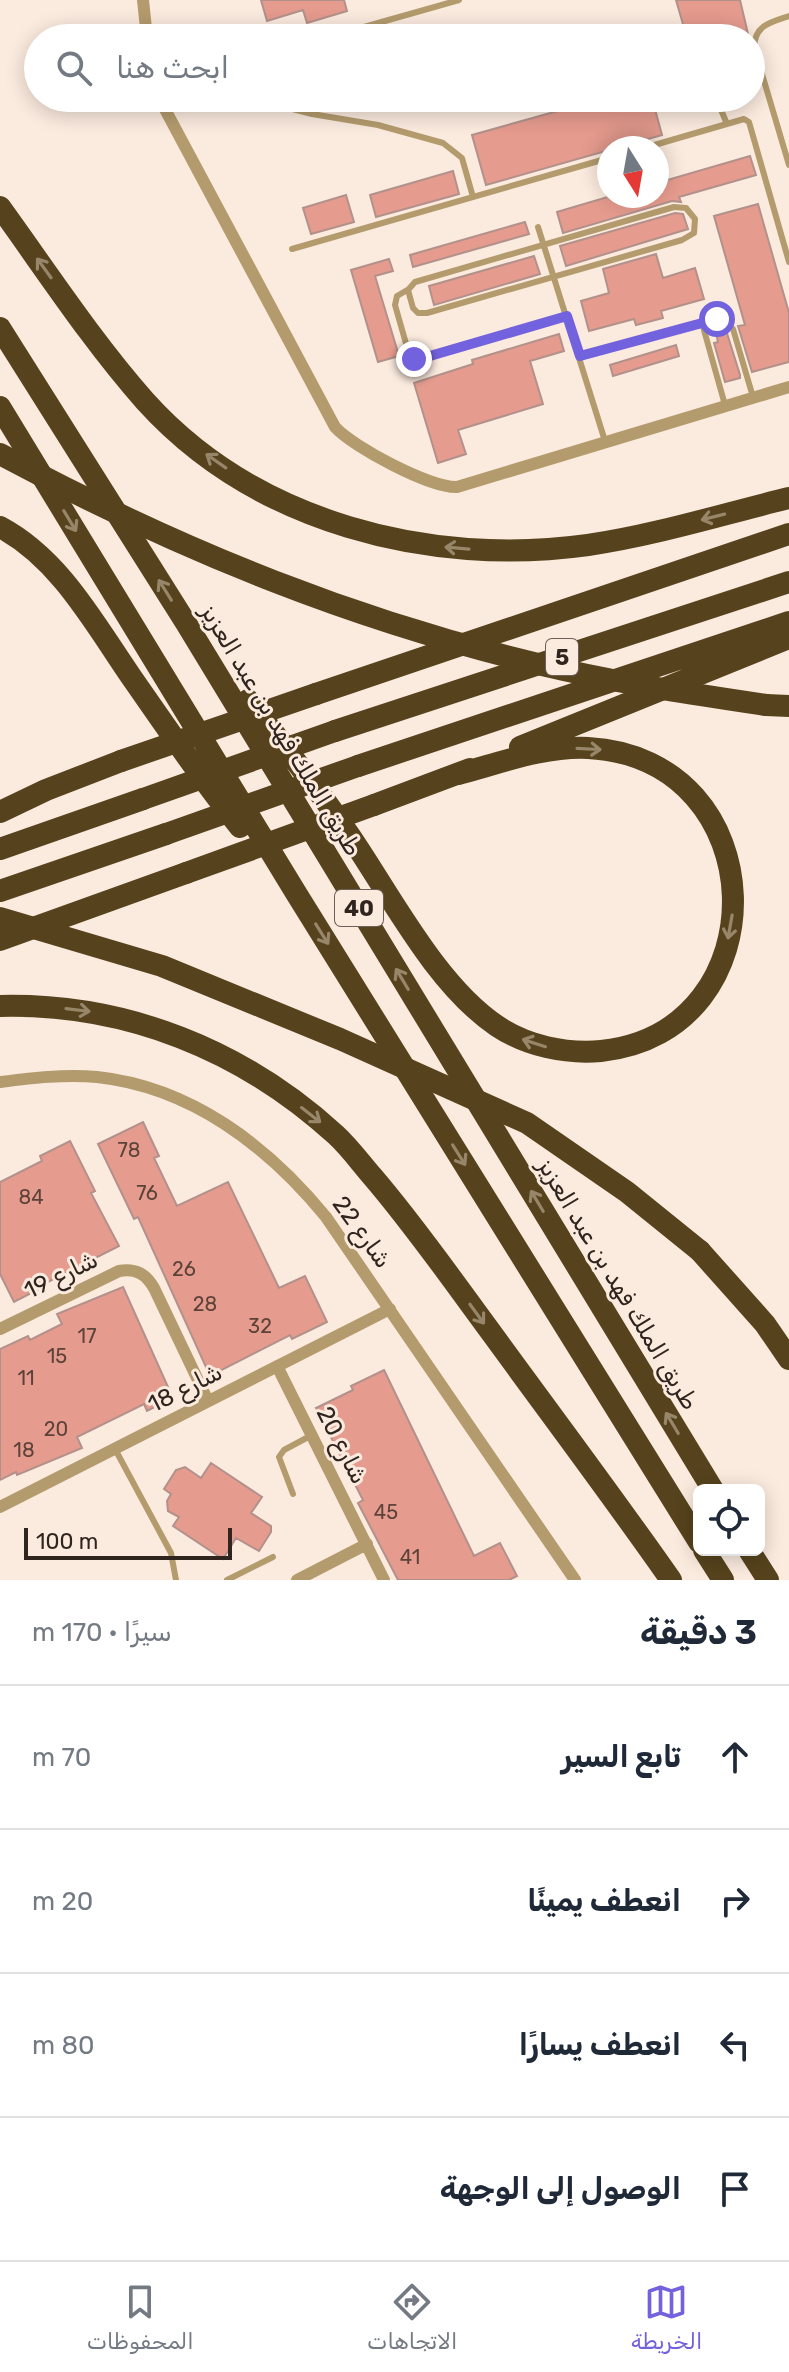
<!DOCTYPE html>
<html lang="ar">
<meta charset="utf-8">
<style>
:root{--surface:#fff;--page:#f2f2f3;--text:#1f2937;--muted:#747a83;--line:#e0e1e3;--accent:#7362dd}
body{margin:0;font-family:Rubik,"Noto Naskh Arabic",sans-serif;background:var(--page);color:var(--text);direction:rtl}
.controls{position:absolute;right:24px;bottom:24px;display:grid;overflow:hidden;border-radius:12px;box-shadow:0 4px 20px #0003}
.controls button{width:72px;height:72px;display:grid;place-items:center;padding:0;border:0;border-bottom:2px solid var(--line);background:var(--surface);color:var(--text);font:40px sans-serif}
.compass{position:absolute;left:597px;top:136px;width:72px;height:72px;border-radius:50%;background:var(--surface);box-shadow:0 4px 20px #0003;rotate:169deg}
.scale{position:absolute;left:24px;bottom:20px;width:208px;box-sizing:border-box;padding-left:8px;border:4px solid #30251e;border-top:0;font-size:22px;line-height:28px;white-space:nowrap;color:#30251e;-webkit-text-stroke:6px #fbeade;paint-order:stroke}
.stop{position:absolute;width:24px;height:24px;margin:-18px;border:6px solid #7362dd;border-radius:50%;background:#fff}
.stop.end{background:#7362dd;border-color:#fff;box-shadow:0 2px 8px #0008}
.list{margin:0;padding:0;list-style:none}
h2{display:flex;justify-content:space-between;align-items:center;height:104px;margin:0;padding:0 32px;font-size:34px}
h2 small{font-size:26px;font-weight:400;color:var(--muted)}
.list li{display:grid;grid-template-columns:52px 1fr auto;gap:24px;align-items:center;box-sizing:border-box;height:144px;padding:0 32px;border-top:2px solid var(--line)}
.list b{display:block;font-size:30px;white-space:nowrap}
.list em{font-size:26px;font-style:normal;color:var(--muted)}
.icon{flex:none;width:44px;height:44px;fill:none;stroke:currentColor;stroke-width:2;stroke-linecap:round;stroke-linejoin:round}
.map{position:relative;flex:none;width:789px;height:1580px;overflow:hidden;direction:ltr}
.search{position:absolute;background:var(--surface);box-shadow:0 4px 20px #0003;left:24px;right:24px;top:24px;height:88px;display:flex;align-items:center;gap:20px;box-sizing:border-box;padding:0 28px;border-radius:44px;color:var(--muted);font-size:30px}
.sheet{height:680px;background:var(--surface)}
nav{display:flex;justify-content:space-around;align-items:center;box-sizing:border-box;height:112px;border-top:2px solid var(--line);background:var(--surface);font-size:22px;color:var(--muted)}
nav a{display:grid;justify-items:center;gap:4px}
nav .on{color:var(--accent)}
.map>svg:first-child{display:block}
.building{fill:#e59b8e;stroke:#b3918b;stroke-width:2}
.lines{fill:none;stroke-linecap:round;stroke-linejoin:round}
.service{stroke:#b39b6d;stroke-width:6}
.minor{stroke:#b39b6d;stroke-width:12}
.motorway{stroke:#56431d;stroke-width:22}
.motorway-bridge{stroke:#56431d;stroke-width:22}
.oneway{stroke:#98866a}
.route{stroke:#7362dd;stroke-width:10}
.labels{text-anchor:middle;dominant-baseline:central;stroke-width:6;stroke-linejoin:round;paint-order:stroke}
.number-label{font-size:20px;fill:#5d423a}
.shield{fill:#fbeade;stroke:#6d6058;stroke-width:2}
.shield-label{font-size:22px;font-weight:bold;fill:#30251e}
.street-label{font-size:24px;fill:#30251e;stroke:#fbeade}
</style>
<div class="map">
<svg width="789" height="1580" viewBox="0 0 789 1580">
<rect width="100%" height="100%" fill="#fbeade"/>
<path class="building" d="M261,0h83l3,11 -40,12 -4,-13 -36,11z
M676,0h64l9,38h-62z
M604,98h48l10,37 -176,50 -14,-50z
M750,156l6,19 -77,22 2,5 -9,-1 -109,32 -6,-21 54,-16h46v-13z
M453,171l6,23 -83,23 -6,-22z
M346,195l8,27 -43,12 -8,-26z
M758,204l31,109v49l-37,10 -14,-46 7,-1 -31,-109z
M675,213l8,1 5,15 -122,37 -6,-20z
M525,222l4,12 -116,33 -3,-12z
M656,254l7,24 32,-10 9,31 -43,12 2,7 -27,7 -2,-6 -45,12 -8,-30 28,-8 -6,-24z
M534,256l6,18 -106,31 -5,-19z
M389,259l4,12 -18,5 24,80 -21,6 -27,-92z
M726,330l14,45v3l-15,4 -11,-39 4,-1 -2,-9z
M559,334l5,17 -34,10 13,43 -85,26 8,24 -28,9 -24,-80 59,-19 -1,-4z
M676,345l3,11 -66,20 -3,-11z
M143,1122l16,34 -5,2 23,48 51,-24 51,106 26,-12 22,46 -35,17 -2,-4 -80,41 -72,-159 -4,2 -36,-75z
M70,1141l25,50 -4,2 28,53 -79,40 1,2 -27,14 -14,-28v-92l42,-21 -2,-5z
M123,1287l50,111 -26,13 -3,-7 -67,33 5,11 -65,27 -1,-3 -16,8v-131l28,-13 2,4 32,-16 -5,-10z
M384,1370l90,186 26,-13 17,33 -8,4h-111l-40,-77 5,-3 -47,-92 37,-18 -2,-4z
M211,1463l51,34 -11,16 20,13v6l-12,19 -23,-13 -13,21 -50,-33 6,-9 -11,-6 -1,-10 4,-7 -7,-5 12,-19 9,-3 16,11z"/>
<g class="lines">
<path class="service" d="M789,16c-18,6 -34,9 -35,31l35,118
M325,38l134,-38
M267,98l10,7 35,9 66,11 65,18 19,15 11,39
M716,98l11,26
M644,148l100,-29 5,3 40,140
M674,207l12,1 9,11 -1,14 -12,7 -255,73h-9l-5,-5 -5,-18 7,-8z
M538,227l67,214
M292,249l317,-91
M409,289l-12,7 -2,9 14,49 8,5 150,-43
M702,323l23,82
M580,356l132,-36h12l9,9 20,68
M115,1449l56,104 5,27
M293,1494l-14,-37 5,-7 28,-15
M227,1580l46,-23"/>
<path class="minor" d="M143,0l4,38
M159,98l176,329c18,20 95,61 122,60l332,-100
M0,1082c32,-4 65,-8 97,-5 94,10 171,69 229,140l249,363
M0,1329l119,-58c17,-3 27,3 35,17l54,113
M277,1366l107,214
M0,1507l390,-198
M297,1580l70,-36"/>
<path class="motorway" d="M0,207c47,65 92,134 145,194 110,122 285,166 443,144 68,-10 135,-31 201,-47
M0,328l186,295 527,867
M0,407l296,486 403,649
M0,527c60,32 94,96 132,151 35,50 69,101 108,149
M316,694l473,-160
M248,700c35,44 70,89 102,136 41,60 86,149 147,190 30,20 68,28 104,25 181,-19 175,-293 -13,-303 -44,-2 -88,15 -130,26
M766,705l23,1
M335,731l454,-149
M520,747l269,-109
M358,766l431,-144
M374,805l96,-36
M0,812l46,-22 75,-29
M0,849l143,-50
M0,891l166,-57
M0,940l186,-67
M0,1006c126,-3 243,44 336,129 13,12 24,27 36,41 43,50 81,105 121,159 59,81 120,162 178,245
M700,1251l65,73 24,35
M704,1550l19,30
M749,1550l19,30"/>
<path class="motorway-bridge" d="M0,454c181,97 363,171 564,216 67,15 135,25 202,35
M121,761l195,-67
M143,799l192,-68
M166,834l192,-68
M186,873l188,-68
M0,918l162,48 178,73 187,84 100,69 73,59"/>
</g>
<defs><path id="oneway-shaft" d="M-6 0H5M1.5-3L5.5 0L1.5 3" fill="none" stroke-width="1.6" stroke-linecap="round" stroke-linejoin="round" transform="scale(2)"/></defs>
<g class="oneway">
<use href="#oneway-shaft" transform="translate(44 268) rotate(-126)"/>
<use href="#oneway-shaft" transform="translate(216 461) rotate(-145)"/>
<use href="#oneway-shaft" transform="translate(713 517) rotate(166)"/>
<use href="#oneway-shaft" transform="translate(70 521) rotate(59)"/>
<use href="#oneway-shaft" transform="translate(457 548) rotate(-175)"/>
<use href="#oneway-shaft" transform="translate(165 590) rotate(-122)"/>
<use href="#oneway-shaft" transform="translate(589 749) rotate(3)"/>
<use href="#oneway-shaft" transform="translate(730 927) rotate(100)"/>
<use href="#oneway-shaft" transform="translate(322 934) rotate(58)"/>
<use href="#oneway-shaft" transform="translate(402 979) rotate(-121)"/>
<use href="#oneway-shaft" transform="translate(78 1010) rotate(7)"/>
<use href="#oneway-shaft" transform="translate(534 1043) rotate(-162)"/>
<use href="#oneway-shaft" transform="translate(311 1115) rotate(38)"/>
<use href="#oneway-shaft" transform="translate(459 1155) rotate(58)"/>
<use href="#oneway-shaft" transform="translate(537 1201) rotate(-121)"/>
<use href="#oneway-shaft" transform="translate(477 1314) rotate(54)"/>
<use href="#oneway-shaft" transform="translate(672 1423) rotate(-121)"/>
</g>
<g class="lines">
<path class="route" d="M414,359l9,-1 144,-42 13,40 137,-37"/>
</g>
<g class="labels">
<g class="number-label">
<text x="129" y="1150">78</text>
<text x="147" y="1193">76</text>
<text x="31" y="1197">84</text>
<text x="184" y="1269">26</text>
<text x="205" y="1304">28</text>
<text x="260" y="1326">32</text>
<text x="87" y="1336">17</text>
<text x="57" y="1356">15</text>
<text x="26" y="1378">11</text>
<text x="56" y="1429">20</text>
<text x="24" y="1450">18</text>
<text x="386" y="1512">45</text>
<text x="410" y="1557">41</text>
</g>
<g class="shield">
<rect x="546" y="639" width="32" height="36" rx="6"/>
<rect x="335" y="890" width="48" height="36" rx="6"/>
</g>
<g class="shield-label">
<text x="562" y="657">5</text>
<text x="359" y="908">40</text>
</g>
<g class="street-label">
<text transform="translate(281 730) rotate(59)">طريق الملك فهد بن عبد العزيز</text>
<text transform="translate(362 1232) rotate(54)">شارع 22</text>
<text transform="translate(61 1275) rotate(-26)">شارع 19</text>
<text transform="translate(618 1284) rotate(59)">طريق الملك فهد بن عبد العزيز</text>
<text transform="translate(185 1388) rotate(-27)">شارع 18</text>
<text transform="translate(342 1445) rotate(63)">شارع 20</text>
</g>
</g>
</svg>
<div class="controls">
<button><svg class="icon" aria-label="locate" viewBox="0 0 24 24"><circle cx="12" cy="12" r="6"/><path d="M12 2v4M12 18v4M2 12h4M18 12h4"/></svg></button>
</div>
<svg class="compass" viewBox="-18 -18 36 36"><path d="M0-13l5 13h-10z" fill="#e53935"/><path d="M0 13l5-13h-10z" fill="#747a83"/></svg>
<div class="scale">100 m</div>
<div class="stop" style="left:717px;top:319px"></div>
<div class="stop end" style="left:414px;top:359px"></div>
<div class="search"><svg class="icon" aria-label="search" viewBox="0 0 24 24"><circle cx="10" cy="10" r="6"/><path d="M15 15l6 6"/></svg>ابحث هنا</div>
</div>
<section class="sheet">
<h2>3 دقيقة<small>سيرًا · 170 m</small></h2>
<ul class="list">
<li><svg class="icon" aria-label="ahead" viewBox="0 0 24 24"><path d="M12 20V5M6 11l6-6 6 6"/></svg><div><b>تابع السير</b></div><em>70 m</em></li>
<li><svg class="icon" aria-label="right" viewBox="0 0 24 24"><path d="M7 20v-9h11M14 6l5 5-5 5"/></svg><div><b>انعطف يمينًا</b></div><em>20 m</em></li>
<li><svg class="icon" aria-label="left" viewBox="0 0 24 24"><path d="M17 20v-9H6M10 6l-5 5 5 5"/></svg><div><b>انعطف يسارًا</b></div><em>80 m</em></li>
<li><svg class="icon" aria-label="arrive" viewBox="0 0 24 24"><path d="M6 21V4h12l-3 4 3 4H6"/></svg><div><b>الوصول إلى الوجهة</b></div></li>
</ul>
</section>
<nav>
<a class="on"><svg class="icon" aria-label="map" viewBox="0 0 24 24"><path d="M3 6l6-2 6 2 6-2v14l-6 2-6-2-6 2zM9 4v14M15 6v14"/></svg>الخريطة</a>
<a><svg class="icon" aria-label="directions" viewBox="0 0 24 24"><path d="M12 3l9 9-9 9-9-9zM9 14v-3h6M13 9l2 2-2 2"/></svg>الاتجاهات</a>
<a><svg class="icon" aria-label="saved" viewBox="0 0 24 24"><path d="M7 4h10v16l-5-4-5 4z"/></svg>المحفوظات</a>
</nav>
